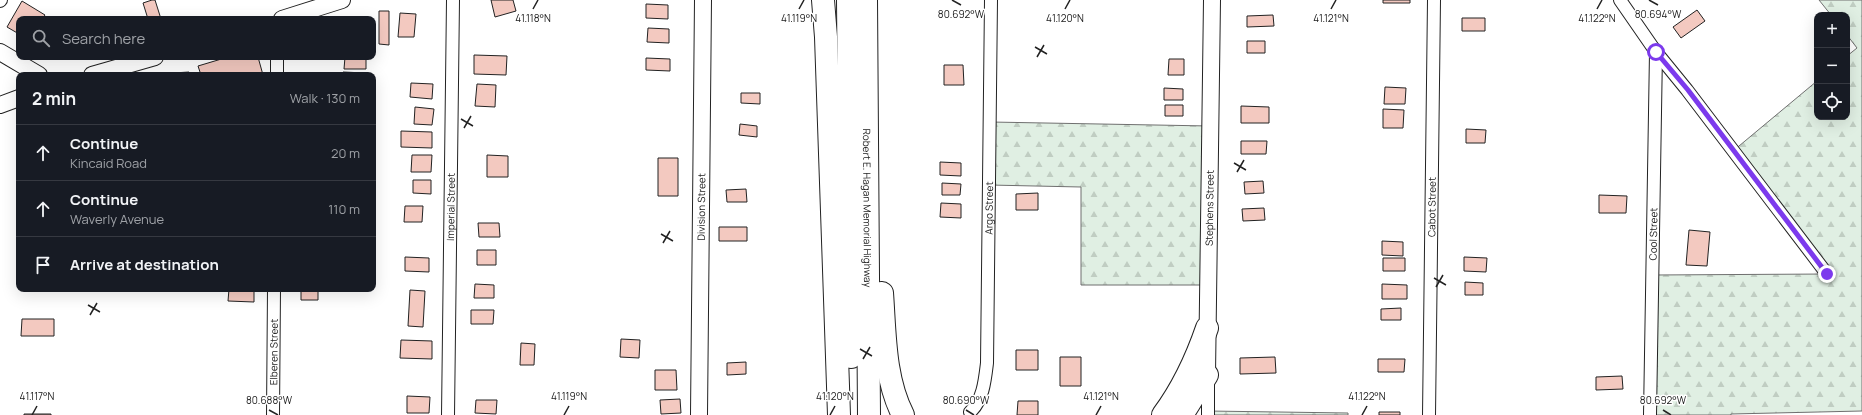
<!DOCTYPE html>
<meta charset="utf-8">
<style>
:root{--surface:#171b24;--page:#242831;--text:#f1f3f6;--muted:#9ea1a6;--line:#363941}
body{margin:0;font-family:Manrope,sans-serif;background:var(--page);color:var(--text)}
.controls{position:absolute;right:12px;top:12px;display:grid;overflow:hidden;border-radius:8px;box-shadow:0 4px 16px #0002}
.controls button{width:36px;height:36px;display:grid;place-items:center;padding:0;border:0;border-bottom:1px solid var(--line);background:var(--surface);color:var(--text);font:20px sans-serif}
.stop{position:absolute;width:12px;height:12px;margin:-9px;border:3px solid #7c3aed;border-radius:50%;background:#fff}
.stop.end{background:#7c3aed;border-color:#fff;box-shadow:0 1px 4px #0008}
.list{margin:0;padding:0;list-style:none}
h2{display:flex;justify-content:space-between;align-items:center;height:52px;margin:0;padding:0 16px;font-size:17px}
h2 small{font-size:13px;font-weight:400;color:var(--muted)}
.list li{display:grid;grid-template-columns:26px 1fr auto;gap:12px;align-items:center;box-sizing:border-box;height:56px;padding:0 16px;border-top:1px solid var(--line)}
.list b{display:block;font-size:15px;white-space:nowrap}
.list p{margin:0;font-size:13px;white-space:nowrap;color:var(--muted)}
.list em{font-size:13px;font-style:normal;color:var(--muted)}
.icon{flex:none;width:22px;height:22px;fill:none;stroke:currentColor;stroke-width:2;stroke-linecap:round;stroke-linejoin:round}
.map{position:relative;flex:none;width:1862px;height:415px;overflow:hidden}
.search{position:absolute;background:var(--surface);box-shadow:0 4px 16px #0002;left:16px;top:16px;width:360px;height:44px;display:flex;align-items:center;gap:10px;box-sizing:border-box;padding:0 14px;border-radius:8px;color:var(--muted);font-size:15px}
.panel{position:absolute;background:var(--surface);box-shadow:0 4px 16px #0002;left:16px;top:72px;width:360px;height:220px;border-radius:8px}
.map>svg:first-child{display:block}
.forest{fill:url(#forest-firs);stroke:#6f6f6f}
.building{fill:#f3c9c0;stroke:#222}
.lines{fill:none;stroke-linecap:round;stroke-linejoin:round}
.minor-casing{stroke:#222;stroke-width:14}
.tertiary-casing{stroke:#222;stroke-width:18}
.motorway-casing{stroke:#222;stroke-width:24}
.minor{stroke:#fff;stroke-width:12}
.tertiary{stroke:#fff;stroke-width:16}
.motorway{stroke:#fff;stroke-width:22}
.route{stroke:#7c3aed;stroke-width:5}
.ticks{fill:none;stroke:#222;stroke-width:1.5}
.labels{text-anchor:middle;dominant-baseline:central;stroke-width:3;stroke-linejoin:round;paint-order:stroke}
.street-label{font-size:10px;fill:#222;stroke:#fff}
.ticks-label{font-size:10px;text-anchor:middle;fill:#222;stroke:#fff;stroke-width:3;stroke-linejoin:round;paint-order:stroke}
</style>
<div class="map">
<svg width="1862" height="415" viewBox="0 0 1862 415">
<defs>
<pattern id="forest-firs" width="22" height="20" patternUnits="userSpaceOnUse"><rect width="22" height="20" fill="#e0efe3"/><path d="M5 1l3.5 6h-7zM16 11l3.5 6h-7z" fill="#c0cdc2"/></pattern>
</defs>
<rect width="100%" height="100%" fill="#fff"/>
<path class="forest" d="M1819,0h43v411l-131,3v1h-81l3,-140 174,-1 -94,-123 84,-70v36h30v-61l10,-8 -10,-13v-20h-16z
M990,122l220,4 -2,159h-127v-98l-92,-2z
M1208,411l140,2v2h-140z"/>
<path class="building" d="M152,0h3l6,19h-13l-5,-16z
M491,0h22l3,11 -21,6z
M1383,0h27v3h-27z
M22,1l23,14 -3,4h-23v15l-12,-7z
M646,4l22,1v14l-22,-1z
M1697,10l8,11 -24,17 -8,-11z
M379,11h10v34l-10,-1z
M400,13l16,1 -2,23h-16z
M1273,15l1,11 -27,1v-11z
M1462,18h23v13h-23z
M648,28l21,1v14l-22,-1z
M1247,41h18v12h-18z
M474,55l33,1 -1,19 -32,-1z
M228,57h30l5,18h-62l-3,-9z
M345,57h21v12h-22z
M646,58l24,1v12l-24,-1z
M1169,59h15v16h-16z
M944,65h19l1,20h-20z
M189,72v3h-16v-2z
M343,72l22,1v2h-22z
M411,83l22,1 -1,15 -22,-2z
M477,84l19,1 -1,22 -20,-1z
M1385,87l21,1 -1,16h-21z
M1164,88l19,1v11h-19z
M741,93h19v11l-19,-1z
M1165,105h18v11h-18z
M1241,106l28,1v16h-28z
M415,107l19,2 -2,16 -18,-1z
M1383,109l21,1 -1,18h-20z
M740,124l17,2v11l-18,-2z
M1466,129l20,1 -1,13h-19z
M401,131l31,1v16l-31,-1z
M1241,141h26l-1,13h-25z
M412,155h20l-1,17h-20z
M487,155l21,1v21h-21z
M658,158h20v38h-20z
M940,162l21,1v13l-21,-1z
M413,180h18v14l-18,-1z
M1263,181l1,12 -19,1 -1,-12z
M942,183l19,1 -1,11h-18z
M746,189l1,13h-20l-1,-12z
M1038,193v17h-22v-16z
M1599,195l28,1 -1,17h-27z
M941,203l20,1v14l-21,-1z
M405,206h18l-1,16h-18z
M1264,208l1,12 -22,1 -1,-12z
M478,223h21l1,14h-21z
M719,227h28v14h-28z
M1689,230l21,2 -3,34 -21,-1z
M1382,241l21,1v14l-21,-1z
M477,250h19v15h-19z
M405,257l24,1v14l-24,-1z
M1464,257l23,1 -1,14 -22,-1z
M1383,258h22v13h-22z
M1465,282l18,1v12h-18z
M475,284l19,1v13h-20z
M1382,284l25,1v14h-25z
M229,289l25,1v12l-26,-1z
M301,289h17v11h-17z
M410,290l15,1 -2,36 -15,-1z
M1401,308v12h-20v-11z
M471,310h23l-1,14h-22z
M22,319h32v17h-33z
M621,339l19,1 -1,18 -19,-1z
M401,340l31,1v18l-32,-1z
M521,343l14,1 -1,21h-14z
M1016,350h22v20h-22z
M1060,357h21v29h-21z
M1275,357l1,16 -36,1v-16z
M1378,359h27l-1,13h-26z
M746,362v12l-19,1v-12z
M655,370h21l1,20h-22z
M1622,376l1,13 -27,1v-13z
M407,396l23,1 -1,16h-22z
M680,399l1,14 -20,1 -1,-14z
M476,400h21l-1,14 -21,-1z
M1018,401h20v14h-21z
M1379,412h21v3h-21z
M24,414h27v1h-27z"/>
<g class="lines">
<g class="minor-casing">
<g id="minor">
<path d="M1620,0l36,52 31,38 140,184"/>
<path d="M0,1l1,-1"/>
<path d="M277,75v-18"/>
<path d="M1208,378v37"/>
<path id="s1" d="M970,412c13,-11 15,-32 17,-49l4,-363"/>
<path id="s2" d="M273,415l1,-126"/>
<path id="s3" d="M448,415l5,-415"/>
<path id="s4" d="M1429,415l5,-415"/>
<path id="s5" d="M1650,415l6,-363"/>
</g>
</g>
<g class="tertiary-casing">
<g id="tertiary">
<path d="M282,19l60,-19"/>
<path d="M0,52l39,23"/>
<path d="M92,75l63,-18"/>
<path d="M0,105l19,-7"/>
<path id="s6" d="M1207,375l5,-375"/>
<path id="s7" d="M699,415l4,-415"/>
</g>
</g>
<g class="motorway-casing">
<g id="motorway">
<path d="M823,0l3,37 13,378"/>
<path d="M848,0l3,357"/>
<path id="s8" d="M866,0l3,415"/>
<path d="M882,293c3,40 2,85 21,122"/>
<path d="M1163,415c20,-27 33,-55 44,-87"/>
<path d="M1182,415l25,-40"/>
</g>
</g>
<use href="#minor" class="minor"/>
<use href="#tertiary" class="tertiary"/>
<use href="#motorway" class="motorway"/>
</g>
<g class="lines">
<path class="route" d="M1656,52l32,38 139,184"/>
</g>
<path class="ticks" d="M952,0l9,5M1649,0l9,5M533,9l5,-9M799,9l5,-9M1065,9l5,-9M1331,9l5,-9M1597,9l5,-9M1035,47l12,7M1037,57l7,-12M461,119l12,7M464,128l7,-12M1234,163l12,7M1237,172l7,-12M661,234l12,7M663,243l7,-12M1434,278l12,7M1436,287l7,-12M88,305l12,7M90,315l7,-12M860,349l12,7M863,359l7,-12M269,410l9,5M966,410l8,5M1663,410l8,5M32,415l5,-9M564,415l5,-9M830,415l5,-9M1096,415l5,-9M1362,415l5,-9"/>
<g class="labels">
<g class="street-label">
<text stroke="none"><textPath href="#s3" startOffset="208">Imperial Street</textPath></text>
<text stroke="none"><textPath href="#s7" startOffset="208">Division Street</textPath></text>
<text stroke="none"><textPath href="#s8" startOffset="208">Robert E. Hagan Memorial Highway</textPath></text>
<text stroke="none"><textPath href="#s1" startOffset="208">Argo Street</textPath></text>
<text stroke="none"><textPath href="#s6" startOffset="167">Stephens Street</textPath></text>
<text stroke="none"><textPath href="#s4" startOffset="208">Cabot Street</textPath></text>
<text stroke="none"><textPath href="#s5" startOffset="181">Cool Street</textPath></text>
<text stroke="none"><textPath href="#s2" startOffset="63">Elberen Street</textPath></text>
</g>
</g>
<g class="ticks-label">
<text x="961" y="18">80.692°W</text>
<text x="1658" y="18">80.694°W</text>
<text x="533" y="22">41.118°N</text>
<text x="799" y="22">41.119°N</text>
<text x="1065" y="22">41.120°N</text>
<text x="1331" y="22">41.121°N</text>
<text x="1597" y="22">41.122°N</text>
<text x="37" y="400">41.117°N</text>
<text x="569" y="400">41.119°N</text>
<text x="835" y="400">41.120°N</text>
<text x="1101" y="400">41.121°N</text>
<text x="1367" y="400">41.122°N</text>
<text x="269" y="404">80.688°W</text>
<text x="966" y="404">80.690°W</text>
<text x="1663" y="404">80.692°W</text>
</g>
</svg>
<div class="controls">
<button>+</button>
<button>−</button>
<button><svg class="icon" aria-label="locate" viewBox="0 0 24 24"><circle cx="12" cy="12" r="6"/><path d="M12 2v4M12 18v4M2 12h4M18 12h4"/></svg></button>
</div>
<div class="stop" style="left:1656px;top:52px"></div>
<div class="stop end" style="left:1827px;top:274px"></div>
<div class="search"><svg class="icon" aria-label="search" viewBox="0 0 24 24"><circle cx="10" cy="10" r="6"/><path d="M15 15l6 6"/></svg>Search here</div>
<section class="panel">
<h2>2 min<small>Walk · 130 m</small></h2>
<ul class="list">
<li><svg class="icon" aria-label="ahead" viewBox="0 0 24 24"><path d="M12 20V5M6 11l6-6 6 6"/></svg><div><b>Continue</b><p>Kincaid Road</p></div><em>20 m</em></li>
<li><svg class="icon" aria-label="ahead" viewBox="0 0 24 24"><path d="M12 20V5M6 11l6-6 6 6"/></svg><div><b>Continue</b><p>Waverly Avenue</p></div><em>110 m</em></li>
<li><svg class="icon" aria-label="arrive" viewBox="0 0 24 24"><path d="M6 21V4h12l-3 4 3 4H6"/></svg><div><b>Arrive at destination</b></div></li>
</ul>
</section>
</div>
